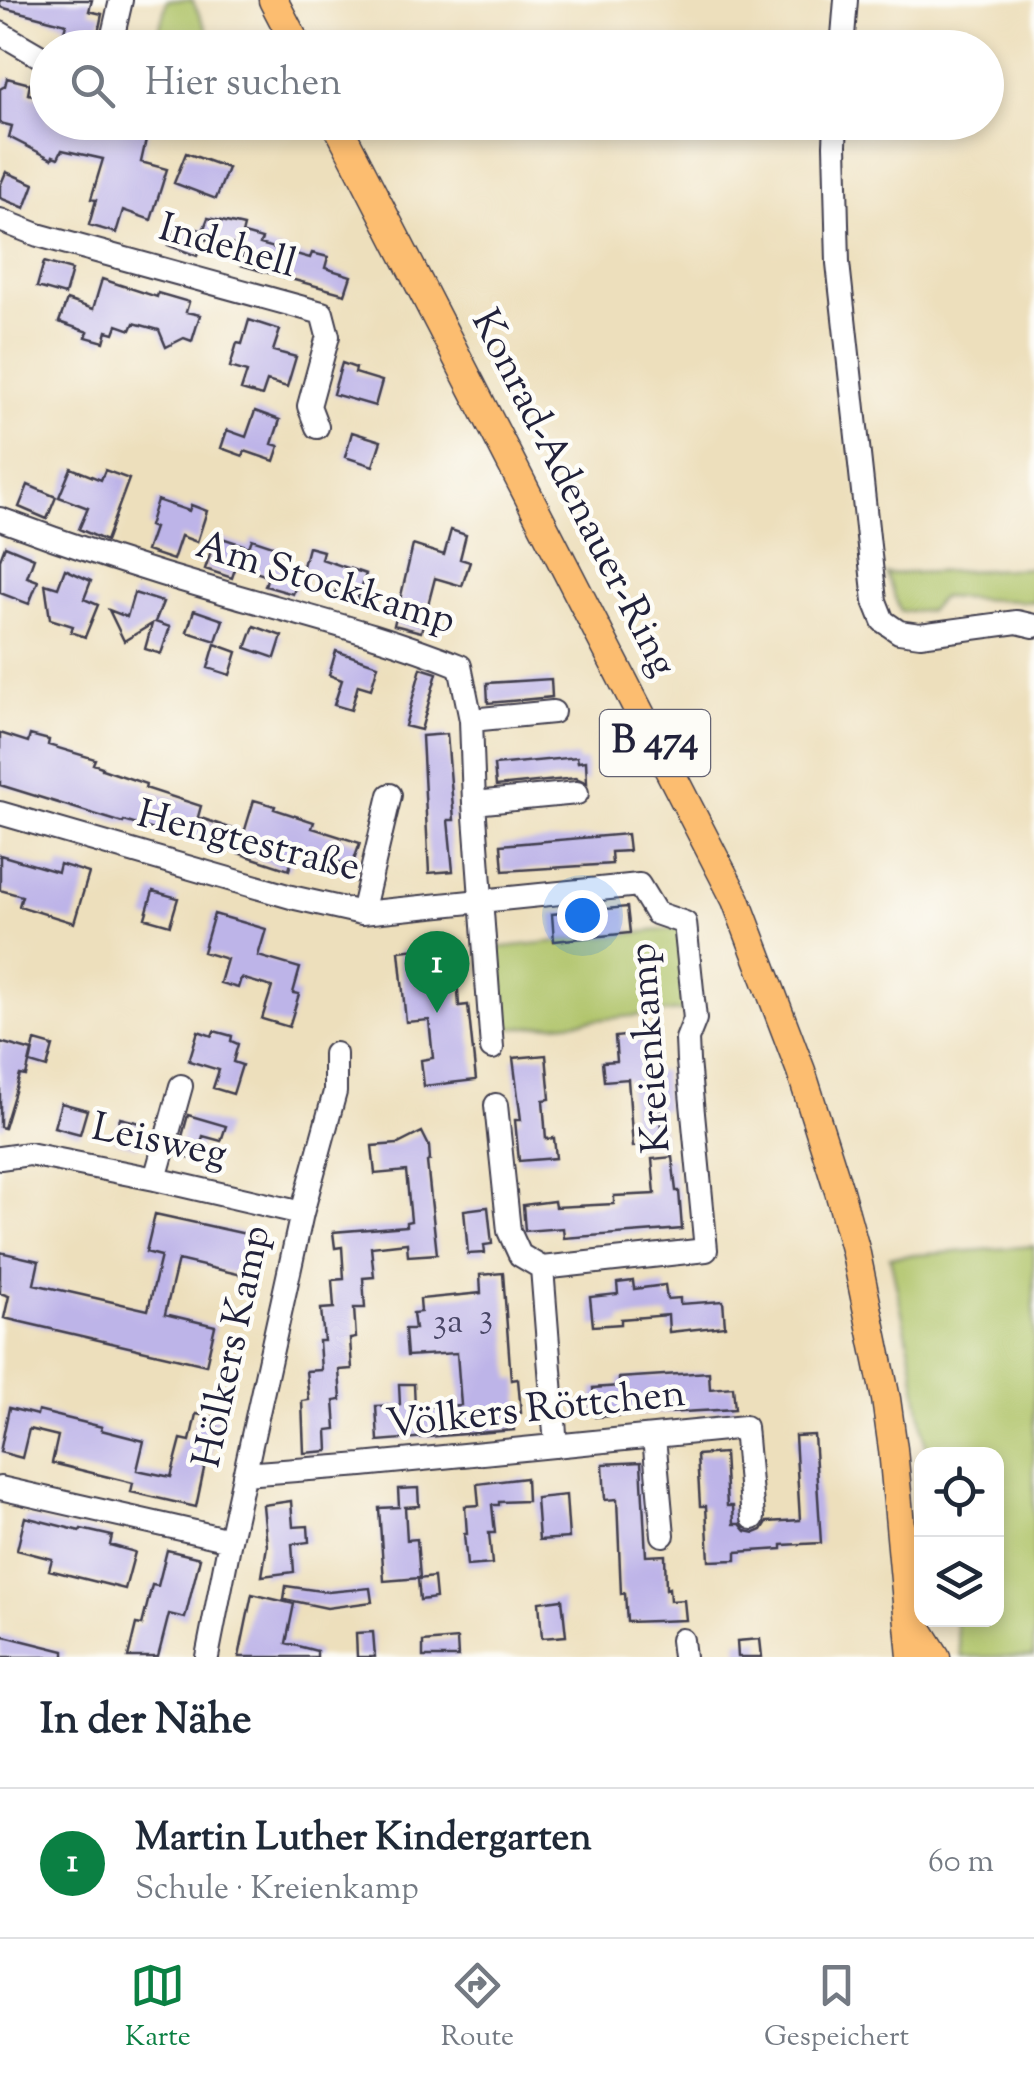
<!DOCTYPE html>
<html lang="de">
<meta charset="utf-8">
<style>
:root{--surface:#fff;--page:#f2f2f3;--text:#1f2937;--muted:#747a83;--line:#e0e1e3;--accent:#0b8043}
body{margin:0;font-family:"Sorts Mill Goudy",serif;background:var(--page);color:var(--text)}
.controls{position:absolute;right:30px;bottom:30px;display:grid;overflow:hidden;border-radius:20px;box-shadow:0 5px 15px #0003}
.controls button{width:90px;height:90px;display:grid;place-items:center;padding:0;border:0;border-bottom:2px solid var(--line);background:var(--surface);color:var(--text);font:50px sans-serif}
.you{position:absolute;left:582px;top:915px;width:35px;height:35px;margin:-25px;border:8px solid #fff;border-radius:50%;background:#1a73e8;box-shadow:0 0 0 15px #1a73e833}
.badge{display:grid;place-items:center;width:65px;height:65px;border-radius:50%;background:var(--accent);color:#fff;font-size:32px;font-weight:700}
.pin{position:absolute;translate:-50% -82px;filter:drop-shadow(0 2px 5px #0008)}
.pin::after{content:'';position:absolute;top:52px;width:35px;height:30px;background:inherit;clip-path:polygon(0 0,100% 0,50% 100%)}
.list{margin:0;padding:0;list-style:none}
h2{display:flex;justify-content:space-between;align-items:center;height:130px;margin:0;padding:0 40px;font-size:42px}
h2 small{font-size:32px;font-weight:400;color:var(--muted)}
.list li{display:grid;grid-template-columns:65px 1fr auto;gap:30px;align-items:center;box-sizing:border-box;height:150px;padding:0 40px;border-top:2px solid var(--line)}
.list b{display:block;font-size:38px;white-space:nowrap}
.list p{margin:0;font-size:32px;white-space:nowrap;color:var(--muted)}
.list em{font-size:32px;font-style:normal;color:var(--muted)}
.icon{flex:none;width:55px;height:55px;fill:none;stroke:currentColor;stroke-width:2;stroke-linecap:round;stroke-linejoin:round}
.map{position:relative;flex:none;width:1034px;height:1657px;overflow:hidden}
.search{position:absolute;background:var(--surface);box-shadow:0 5px 15px #0003;left:30px;right:30px;top:30px;height:110px;display:flex;align-items:center;gap:25px;box-sizing:border-box;padding:0 35px;border-radius:55px;color:var(--muted);font-size:38px}
.sheet{height:280px;background:var(--surface)}
nav{display:flex;justify-content:space-around;align-items:center;box-sizing:border-box;height:140px;border-top:2px solid var(--line);background:var(--surface);font-size:28px;color:var(--muted)}
nav a{display:grid;justify-items:center;gap:5px}
nav .on{color:var(--accent)}
.map>svg:first-child{display:block}
.green{fill:#afc367;stroke:#687251;stroke-width:2.5}
.building{fill:#bdb4e8}
.lines{fill:none;stroke-linecap:round;stroke-linejoin:round}
.minor-casing{stroke:#403e4e;stroke-width:26}
.major-casing{stroke:#403e4e;stroke-width:31}
.minor{stroke:#fff;stroke-width:22}
.major{stroke:#fcbd6f;stroke-width:28}
.labels{text-anchor:middle;dominant-baseline:central;stroke-width:9;stroke-linejoin:round;paint-order:stroke}
.number-label{font-size:35px;fill:#494666}
.shield{fill:#fdfcf7;stroke:#646373;stroke-width:2.5}
.shield-label{font-size:38px;font-weight:bold;fill:#22223b}
.street-label{font-size:40px;fill:#22223b;stroke:#fdfcf7}
</style>
<div class="map">
<svg width="1034" height="1657" viewBox="0 0 1034 1657">
<rect width="100%" height="100%" fill="#fdfcf7"/>
<filter id="ink" filterUnits="userSpaceOnUse"><feTurbulence type="fractalNoise" baseFrequency=".01" numOctaves="2"/><feDisplacementMap in="SourceGraphic" scale="20" xChannelSelector="R" yChannelSelector="G"/><feConvolveMatrix kernelMatrix="1 2 1 2 8 2 1 2 1" color-interpolation-filters="sRGB"/></filter>
<filter id="wash" filterUnits="userSpaceOnUse"><feTurbulence type="fractalNoise" baseFrequency=".0048" numOctaves="4" result="noise"/><feDisplacementMap in="SourceGraphic" scale="40" xChannelSelector="R" yChannelSelector="G"/><feGaussianBlur stdDeviation="2.25" result="paint"/><feColorMatrix in="noise" values="0 0 0 0 0 0 0 0 0 0 0 0 0 0 0 0 0 1.4 0 .05"/><feComposite in="paint" operator="in"/></filter>
<g filter="url(#wash)">
<rect width="100%" height="100%" fill="#eddfbc"/>
<path class="green" d="M167,0h25l23,47h-60z
M1034,568v34l-92,-5 -14,14h-28l-14,-37z
M681,928l9,82 -200,21 -5,-82z
M1034,1246v411h-73l-6,-37h41v-166h-69l-17,-104 -20,-93z"/>
<g id="blocks">
<path class="building" d="M0,0h92l-3,11 13,3 -7,34h-13l-21,-6 5,-18 -66,-17z
M7,78l23,6 -2,10 20,4v24h63l37,9 -7,31 26,7 -16,51 -28,-10 -7,23 -27,-8 7,-25 -5,-1 12,-40 -41,-9 -4,8 -5,-2 -1,3 -43,-22 3,-11 -12,-3v-34l5,-3z
M186,153l42,15 -12,31 -42,-16z
M6,172l28,12 -9,24 -25,-10v-12z
M208,218l36,8 -5,20 -35,-7 -7,17 -29,-11 9,-23 26,9z
M244,234l18,5 -2,5 50,14 2,-5 16,4 -3,11 26,8 -6,18 -105,-29 3,-11 -5,-2z
M44,262l28,8 -7,25 -28,-8z
M102,279l55,18 1,-4 31,9 -3,10 14,3 -8,26 -8,-3 -18,9 -7,-17 -25,-7 -3,7 -14,-5 -3,8 -7,-2 -3,11 -18,-5 2,-5 -29,-10 8,-22 26,9z
M249,320l31,10 -7,21 23,6 -9,30 -20,-6 -5,15 -21,-6 6,-18 -17,-5 7,-24 5,1z
M342,363l14,5 -1,5 27,8 -7,25 -42,-12z
M255,411l25,9 -8,24 7,2 -5,15 -29,-10 -2,5 -22,-8 6,-18 19,7z
M352,432l29,9 -8,25 -28,-9z
M71,468l30,12 4,-10 24,9 -23,62 -27,-12 9,-21 -29,-11z
M28,485l28,12 -9,22 -28,-12z
M157,500l32,11 2,-6 16,6 -10,31 -16,-6 -8,24 -27,-9 8,-23 -5,-2z
M451,530l15,5 -6,24 10,3 -8,24 -27,-8 -14,54 -27,-7 19,-80 31,10z
M216,536l33,11 3,-8 27,9 18,35 -4,11 -28,-8 3,-10 -32,-10 -4,12 -27,-9z
M5,546l29,12 -7,19 11,4 -9,23 -29,-11v-34z
M308,547l15,4 -2,8 45,15 -10,29 -22,-7 4,-11 -37,-11z
M65,569l26,12 -7,18 14,6 -13,32 -14,-5 2,-6 -23,-7 -5,-35 13,4z
M134,593l29,9 -8,20 15,5 -9,27 -16,-5 7,-25 -28,17 -15,-31 18,7z
M194,610l29,10 -7,21 -29,-9z
M254,626l28,10 -7,22 -29,-10z
M215,644l22,8 -7,23 -22,-7z
M336,651l42,14 -7,24 -13,-4 -7,25 -17,-5 8,-25 -13,-5z
M421,668l16,5 -16,57 -16,-4z
M551,679l1,18 -64,6 -1,-20z
M0,733l28,9 2,-7 19,5 -1,5 47,14 -2,5 9,3v2l44,15 -1,4 56,18 -3,11 46,16 10,-33 21,6 -1,3 40,13 -2,6 48,15 -8,23 -57,-18 -6,22 -111,-37 -1,4 -53,-16 -1,2 -123,-38z
M447,734l7,86h-6l5,51 -24,2 -7,-137z
M577,757l1,5 8,-1 1,22 -11,-5 -80,8 -2,-21z
M627,834l2,17 -18,1 1,12 -109,7 -2,-26z
M0,855l58,17 2,-8 29,9 -15,50 -55,-17 3,-10 -22,-6z
M153,891l25,7 -8,27 -25,-7z
M627,907l3,26 -76,8 -2,-27z
M214,914l52,15 -8,27 42,12 -7,25 6,1 -10,33 -27,-8 10,-32 -31,-9 -3,10 -18,-5 7,-24 -24,-7z
M455,945l4,61 9,-1 8,75 -52,6 -3,-26 12,-2 -4,-38 -23,2 -7,-71z
M198,1031l14,5 2,-5 18,5 -1,5 7,3 -5,18 9,3 -9,29 -20,-6 6,-18 -30,-9z
M643,1034l3,38 17,-1 3,38 -7,1 4,34 -30,3 -5,-68 -24,2 -2,-19 15,-1 -2,-24z
M35,1041l18,5 -6,22 -17,-5z
M0,1042l32,9 -6,25 -6,-1 -16,53 -4,-1z
M546,1055l4,44 -7,1 3,39 8,-1 2,20 -37,3 -4,-41h6l-8,-62z
M61,1103l26,7 -7,24 -26,-7z
M188,1115l38,11 -5,15 -18,-5 -7,24 -19,-5z
M120,1118l24,6 -6,23 -24,-6z
M422,1132l7,14 1,14 -3,2 10,92 -29,2 -1,-13 -36,4 3,30 -11,1 2,30h-11l2,30 -6,1 2,30 -13,1 2,30 -7,1 2,28 -9,1 1,21 -24,2 -2,-52 7,-1 -3,-29 15,-1 -2,-29h5l-3,-32 13,-1 -2,-28 12,-1 -2,-32 -7,1 -2,-16 73,-6v-4l5,-1 -5,-50 -31,3 -3,-28 26,-2z
M672,1157l4,34h3l3,38 -118,9 -1,-10 -38,3 -2,-26 31,-4 1,6 59,-3v-8l41,-2 -3,-35z
M488,1207l4,37 -8,1 1,8 -17,1 -4,-44z
M155,1214l100,22 -9,40 -68,-16 -13,54 50,12 -9,39 -202,-47 5,-22 -9,-3v-41l39,9 -5,23 114,26 13,-54 -15,-4z
M503,1273l8,107 7,-1 3,34 -8,1 1,16 -136,11 -2,-35 24,-1 -1,-21h15l1,24 46,-3 -4,-52 -50,3 -2,-27h10l-2,-16 8,-1 -1,-13 61,-6 -1,-18z
M633,1281l1,8 31,-4 2,14 13,-1v6l43,-3 2,25 -56,6 -1,-17 -47,4v5l-28,2 -3,-29 28,-3 -1,-11z
M709,1372l1,17 23,-2 2,22 -140,8 -2,-29 26,-2v-8z
M9,1408l28,7 1,-4 64,16 -1,3 43,11 -7,29 34,7 10,-38 9,2 6,-27 22,4 -9,46h-4l-9,43 -65,-15 2,-9 -81,-20 6,-27 -29,-7 -7,29 -22,-6z
M814,1435l7,108 -39,2v4l-46,3v8l-27,1 -3,-55h-6l-3,-51 27,-2 3,53h6l1,18h6l6,7 9,2 7,-3 5,-8 33,-2 -5,-84z
M641,1462l5,94 19,-1 1,34 3,-1 1,13 14,-1 2,20 -59,2 -2,-29 -4,1 -4,-95 -12,1 -2,-36z
M526,1478l1,23 -28,1v3h-7l3,28h-6l3,31 -25,2 -3,-32h3l-2,-28 14,-1 -2,-21z
M418,1488l1,18 -14,1 2,33 10,-1 3,39 -36,3 -5,-73 20,-1 -1,-18z
M566,1495l3,43 -30,2 -3,-42z
M291,1501l2,26 15,-1 1,16 -17,2 2,28 -32,4 5,-30 -4,-41z
M25,1517l55,14 1,-2 31,7 -2,9 25,7 -10,37 -76,-19 3,-11 -35,-9z
M167,1550l33,8 -15,60 -16,-4 -11,43h-30l8,-33 6,1 10,-40 6,1z
M434,1577l2,21 -16,2 -2,-21z
M286,1586l42,6 42,-4 2,14 -45,6 -43,-9z
M252,1594l42,10 -8,39 31,8v6h-78z
M562,1599l4,37 -24,2 -3,-36z
M373,1632l2,25h-18l-1,-24z
M0,1635l64,16v6h-64z
M457,1639l1,18h-35v-15z
M760,1639l2,18h-24l-1,-16z"/>
</g>
</g>
<g filter="url(#ink)">
<use href="#blocks" fill-opacity="0" stroke="#403e4e" stroke-width="2.5"/>
<g class="lines">
<g class="minor-casing">
<path id="minor" d="M0,33l48,28
M110,48l11,-48
M842,48l4,-48
M836,122l-1,23 3,118 37,338 8,20 16,11 21,3 97,-13 17,4
M0,220l38,15 284,78 6,23 -19,70 8,21
M0,519c72,27 145,51 219,72 81,24 162,43 241,75l11,54 3,83 18,245
M471,720l82,-8
M474,803l103,-10
M0,813l291,84 71,16 277,-28 17,28 29,10 10,96 -8,20 1,22 18,189 -164,18 -22,-13 -11,-24 -13,-126
M362,913l28,-118
M0,1158l29,-4 126,25 147,34
M155,1179l26,-93
M542,1268l14,178
M654,1437l9,98
M244,1474l118,-9 383,-38 8,91
M0,1488l230,52
M682,1640l2,17
M207,1657l23,-117 72,-327 33,-121v-38"/>
</g>
<g class="major-casing">
<path id="major" d="M273,0l25,48
M336,122l400,778 65,171 38,120 16,58 31,150 7,50 19,208
M910,1616l26,41"/>
</g>
<use href="#minor" class="minor"/>
<use href="#major" class="major"/>
</g>
</g>
<g class="labels">
<g class="number-label">
<text x="486" y="1318">3</text>
<text x="448" y="1323">3a</text>
</g>
<rect class="shield" x="600" y="710" width="110" height="66" rx="8"/>
<g class="shield-label">
<text x="655" y="743">B 474</text>
</g>
<g class="street-label">
<text transform="translate(227 248) rotate(16)">Indehell</text>
<text transform="translate(572 494) rotate(63)">Konrad-Adenauer-Ring</text>
<text transform="translate(325 585) rotate(17)">Am Stockkamp</text>
<text transform="translate(248 843) rotate(14)">Hengtestraße</text>
<text transform="translate(652 1048) rotate(-94)">Kreienkamp</text>
<text transform="translate(159 1143) rotate(12)">Leisweg</text>
<text transform="translate(234 1347) rotate(-78)">Hölkers Kamp</text>
<text transform="translate(536 1411) rotate(-6)">Völkers Röttchen</text>
</g>
</g>
</svg>
<div class="controls">
<button><svg class="icon" aria-label="locate" viewBox="0 0 24 24"><circle cx="12" cy="12" r="6"/><path d="M12 2v4M12 18v4M2 12h4M18 12h4"/></svg></button>
<button><svg class="icon" aria-label="layers" viewBox="0 0 24 24"><path d="M12 4l9 5-9 5-9-5zM3 14l9 5 9-5"/></svg></button>
</div>
<div class="you"></div>
<div class="pin badge" style="left:437px;top:1013px">1</div>
<div class="search"><svg class="icon" aria-label="search" viewBox="0 0 24 24"><circle cx="10" cy="10" r="6"/><path d="M15 15l6 6"/></svg>Hier suchen</div>
</div>
<section class="sheet">
<h2>In der Nähe<small></small></h2>
<ul class="list">
<li><span class="badge">1</span><div><b>Martin Luther Kindergarten</b><p>Schule · Kreienkamp</p></div><em>60 m</em></li>
</ul>
</section>
<nav>
<a class="on"><svg class="icon" aria-label="map" viewBox="0 0 24 24"><path d="M3 6l6-2 6 2 6-2v14l-6 2-6-2-6 2zM9 4v14M15 6v14"/></svg>Karte</a>
<a><svg class="icon" aria-label="directions" viewBox="0 0 24 24"><path d="M12 3l9 9-9 9-9-9zM9 14v-3h6M13 9l2 2-2 2"/></svg>Route</a>
<a><svg class="icon" aria-label="saved" viewBox="0 0 24 24"><path d="M7 4h10v16l-5-4-5 4z"/></svg>Gespeichert</a>
</nav>
